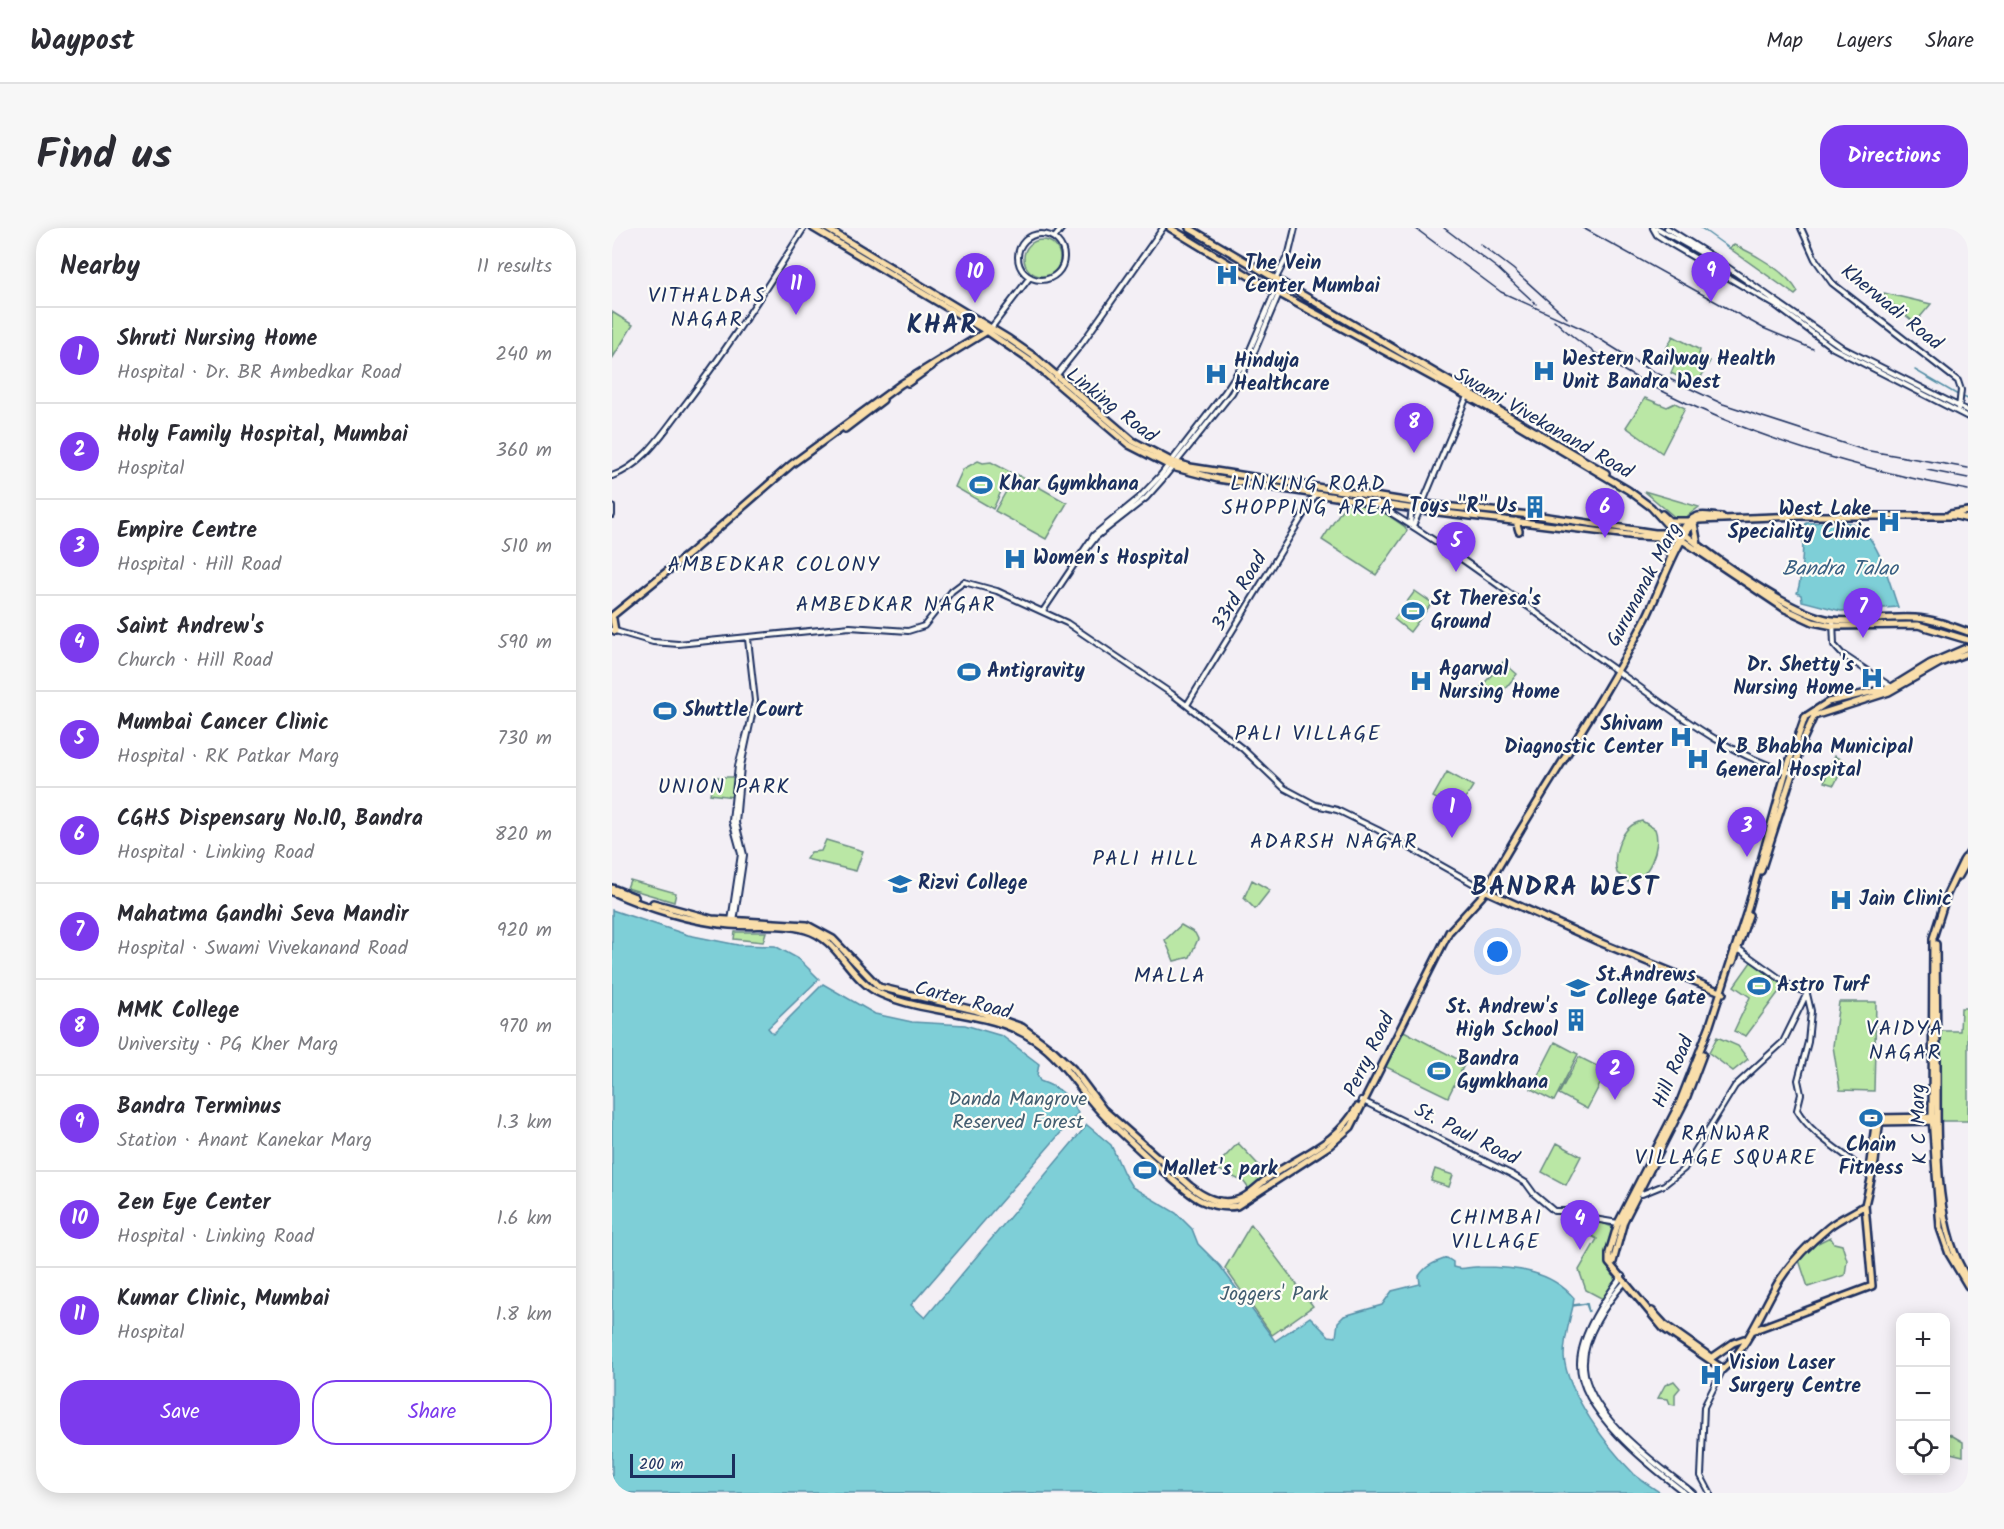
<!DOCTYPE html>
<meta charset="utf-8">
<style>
:root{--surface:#fff;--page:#f7f7f7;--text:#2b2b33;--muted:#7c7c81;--line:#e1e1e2;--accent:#7c3aed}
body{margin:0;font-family:Kalam,sans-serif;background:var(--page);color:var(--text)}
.controls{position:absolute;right:18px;bottom:18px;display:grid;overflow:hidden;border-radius:12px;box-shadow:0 3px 15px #0003}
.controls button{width:54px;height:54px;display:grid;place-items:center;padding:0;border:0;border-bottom:2px solid var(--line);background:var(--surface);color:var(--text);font:30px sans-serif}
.scale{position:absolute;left:18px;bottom:15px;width:105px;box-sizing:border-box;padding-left:6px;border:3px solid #1b2f5e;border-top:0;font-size:16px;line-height:21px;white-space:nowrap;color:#1b2f5e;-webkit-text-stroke:4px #fdfcf7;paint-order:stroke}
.you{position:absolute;left:886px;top:724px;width:21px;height:21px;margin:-15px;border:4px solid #fff;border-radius:50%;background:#1a73e8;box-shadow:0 0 0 9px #1a73e833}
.badge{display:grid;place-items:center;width:39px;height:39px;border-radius:50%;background:var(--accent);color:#fff;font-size:20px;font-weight:700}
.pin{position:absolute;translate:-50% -50px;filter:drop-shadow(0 2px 3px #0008)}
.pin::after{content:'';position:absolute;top:32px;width:21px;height:18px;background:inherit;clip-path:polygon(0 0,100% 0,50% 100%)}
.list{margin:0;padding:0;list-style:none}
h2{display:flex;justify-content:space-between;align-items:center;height:78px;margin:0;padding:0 24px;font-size:26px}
h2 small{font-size:20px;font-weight:400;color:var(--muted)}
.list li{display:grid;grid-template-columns:39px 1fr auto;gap:18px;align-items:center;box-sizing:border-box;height:96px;padding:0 24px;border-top:2px solid var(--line)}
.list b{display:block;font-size:22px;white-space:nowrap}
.list p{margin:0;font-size:20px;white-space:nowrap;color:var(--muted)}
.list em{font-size:20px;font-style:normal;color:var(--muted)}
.actions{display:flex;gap:12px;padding:18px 24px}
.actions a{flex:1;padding:14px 0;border:2px solid var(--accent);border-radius:24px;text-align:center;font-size:21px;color:var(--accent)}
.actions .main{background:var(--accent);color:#fff}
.icon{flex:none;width:33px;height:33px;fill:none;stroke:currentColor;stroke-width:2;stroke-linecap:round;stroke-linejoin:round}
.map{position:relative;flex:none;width:1356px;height:1265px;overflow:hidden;border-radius:24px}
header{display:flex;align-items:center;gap:36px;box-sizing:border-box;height:84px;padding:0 30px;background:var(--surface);border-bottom:2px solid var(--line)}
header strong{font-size:28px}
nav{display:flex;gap:33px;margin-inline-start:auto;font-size:21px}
.intro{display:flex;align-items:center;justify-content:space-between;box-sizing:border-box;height:144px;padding:0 36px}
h1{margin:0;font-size:42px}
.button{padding:15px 27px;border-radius:24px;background:var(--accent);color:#fff;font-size:21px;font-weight:700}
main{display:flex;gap:36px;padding:0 36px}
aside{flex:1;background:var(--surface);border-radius:24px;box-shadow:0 3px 15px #0003}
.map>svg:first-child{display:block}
.green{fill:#bae7a5;stroke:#6a8b82;stroke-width:1.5}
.water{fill:#7ecfd7;stroke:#568fa7;stroke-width:1.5}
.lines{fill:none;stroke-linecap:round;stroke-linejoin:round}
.stream{stroke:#568fa7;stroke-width:1.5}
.minor-casing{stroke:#1b2f5e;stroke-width:8}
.major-casing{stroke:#1b2f5e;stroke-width:10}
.minor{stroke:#fdfcf7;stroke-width:4}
.major{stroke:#f9deab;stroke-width:5}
.rail{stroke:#1b2f5e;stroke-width:1.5}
.labels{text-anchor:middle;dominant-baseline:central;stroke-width:4.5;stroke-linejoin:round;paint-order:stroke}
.poi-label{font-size:20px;font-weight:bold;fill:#1b2f5e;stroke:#fdfcf7;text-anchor:start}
.street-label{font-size:20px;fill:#1b2f5e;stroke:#fdfcf7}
.park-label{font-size:20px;fill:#435d70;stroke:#fdfcf7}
.neighbourhood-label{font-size:21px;letter-spacing:1.5px;fill:#1b2f5e;stroke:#fdfcf7}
.water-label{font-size:21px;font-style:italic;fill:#395f82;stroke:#fdfcf7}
.district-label{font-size:26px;font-weight:bold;letter-spacing:1.5px;fill:#1b2f5e;stroke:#fdfcf7}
</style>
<header>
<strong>Waypost</strong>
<nav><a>Map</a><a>Layers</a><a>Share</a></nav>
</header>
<div class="intro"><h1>Find us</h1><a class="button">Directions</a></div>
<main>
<aside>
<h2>Nearby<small>11 results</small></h2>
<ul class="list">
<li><span class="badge">1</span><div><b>Shruti Nursing Home</b><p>Hospital · Dr. BR Ambedkar Road</p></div><em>240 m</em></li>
<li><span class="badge">2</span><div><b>Holy Family Hospital, Mumbai</b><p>Hospital</p></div><em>360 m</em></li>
<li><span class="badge">3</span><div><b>Empire Centre</b><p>Hospital · Hill Road</p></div><em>510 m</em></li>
<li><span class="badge">4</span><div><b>Saint Andrew's</b><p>Church · Hill Road</p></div><em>590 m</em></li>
<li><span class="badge">5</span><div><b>Mumbai Cancer Clinic</b><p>Hospital · RK Patkar Marg</p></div><em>730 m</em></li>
<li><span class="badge">6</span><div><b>CGHS Dispensary No.10, Bandra</b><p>Hospital · Linking Road</p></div><em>820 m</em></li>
<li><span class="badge">7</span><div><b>Mahatma Gandhi Seva Mandir</b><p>Hospital · Swami Vivekanand Road</p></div><em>920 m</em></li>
<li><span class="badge">8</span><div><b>MMK College</b><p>University · PG Kher Marg</p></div><em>970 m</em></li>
<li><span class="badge">9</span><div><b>Bandra Terminus</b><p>Station · Anant Kanekar Marg</p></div><em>1.3 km</em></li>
<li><span class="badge">10</span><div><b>Zen Eye Center</b><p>Hospital · Linking Road</p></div><em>1.6 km</em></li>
<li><span class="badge">11</span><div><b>Kumar Clinic, Mumbai</b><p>Hospital</p></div><em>1.8 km</em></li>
</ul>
<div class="actions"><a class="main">Save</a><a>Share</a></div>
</aside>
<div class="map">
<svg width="1356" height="1265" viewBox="0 0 1356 1265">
<rect width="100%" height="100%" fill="#f3eff5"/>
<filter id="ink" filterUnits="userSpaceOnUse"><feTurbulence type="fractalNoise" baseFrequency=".0167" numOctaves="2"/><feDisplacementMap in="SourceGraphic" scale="12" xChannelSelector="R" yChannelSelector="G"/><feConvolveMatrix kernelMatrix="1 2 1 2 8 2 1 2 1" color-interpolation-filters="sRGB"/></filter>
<g filter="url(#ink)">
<path class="green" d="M412 30a18 18 0 1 1 36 0a18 18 0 1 1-36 0Z
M1122,17c21,9 52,26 64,47l-3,3 -66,-47z
M1272,65l47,11 -16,19 -33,-27z
M0,84l21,13 -21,34z
M1061,108l27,14 -1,4 11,7 -14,25 -25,-13 3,-7 -13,-7z
M1033,170l22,9 8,-4 10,5 -23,45 -36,-26z
M366,233l5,2 8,-1 19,10 -17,37 -38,-22 8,-18z
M404,246l51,29 -21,36 -51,-28z
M1032,263l55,16 -17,13 -5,-1z
M736,272l22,3 35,24 2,4 -31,44 -54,-35z
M803,363l17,12 -22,29 -16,-13z
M891,434l14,12 -22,27 -15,-13z
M1222,528l12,6 -12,23 -10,-3z
M835,544l26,14 -15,25 -25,-14z
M102,549h22l-3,20 -23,-3z
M1030,593l13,8c7,17 -7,53 -27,53l-11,-9c-5,-18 4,-48 25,-52z
M214,612l37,11 -7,20 -50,-12 5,-7 10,-1z
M18,652l46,13 -2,9 -47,-14z
M640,652l18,10 -15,19 -11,-11z
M569,697l14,8 3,6 -8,18 -16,4 -9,-21z
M123,704h31l-3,10 -29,-3z
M1139,734l33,23 -38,51 -12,-5 16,-34 -16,-11z
M1227,774h37l-2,89 -34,-1 -7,-44z
M1349,780h7v113h-28l1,-90h19z
M788,801l65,34 -17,34 -66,-32z
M1105,809l21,9 10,13 -15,12 -24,-18z
M943,814l23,12 -24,47 -23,-12z
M967,829l28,14 -20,38 -28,-15z
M626,915l29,31 -18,15 -5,-7 -27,-13 5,-9z
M945,915l24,13 -15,29 -24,-13z
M823,941l18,6 -4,12 -18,-6z
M989,994l13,6c-11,28 -9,27 1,53l-12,18 -17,-9 -7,-20 18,-31 -7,-4 1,-8z
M639,996l62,82 -41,29 -47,-67z
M1218,1009l4,6 8,2 5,15 -2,15 -37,12 -9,-27 17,-16z
M1062,1153l6,7 -5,6v11l-5,-1 -2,-5 -10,-1 7,-13z
M1334,1204l17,10v14l-17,-4z"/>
<path class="water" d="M1194,295c14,0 30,-3 43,0 29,7 40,60 49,84l-57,4 -39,-10 -1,-6 -4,-2c8,-22 3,-47 9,-70z
M0,682l76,25 50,10 37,1 24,13 20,20 -51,49 5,6 50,-50 52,30 37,8 53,3 37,11 37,28 -2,11 3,6c20,7 28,13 38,32l-167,192 14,13 162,-193 24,20 13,29 8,13 44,26 16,16 6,15 22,22 55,75 35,-24 19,19 7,1 2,-15 6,-6 38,-11 10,-14 28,-7 -1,-8c7,-11 17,-14 28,-18l6,4v5c11,4 15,-1 26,0 35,0 71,3 95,31l-1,7 14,-2 2,9 -3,-8 -13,2c-4,17 -9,32 -9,50 2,36 45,93 70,118 8,7 18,13 27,19h-1049z"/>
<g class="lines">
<path class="stream" d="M1089,0l28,20
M1303,142l43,25
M1351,169l5,2"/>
<g class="minor-casing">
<path id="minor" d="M1041,0l4,7 14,9 104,61 58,43 135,69
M1045,0l57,32
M1055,0l46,29 130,91 125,63
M1189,0l14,31 17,24 126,98 3,9 -2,18
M406 29a23 23 0 1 1 46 0a23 23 0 1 1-46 0Z
M443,9l7,-9
M663,52l14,-27 6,-25
M379,100l39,-51
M444,148l27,-34 80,-114
M0,248c32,-11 51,-44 71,-69 44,-57 83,-118 121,-179
M764,276c89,52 170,118 255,177 50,36 100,75 161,92
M0,279v8
M798,296l2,-17
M801,298l55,-132
M463,336l21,-27 50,-39 16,-18 70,-87 24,-45 27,-64
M431,383l51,-76 45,-37 21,-22 65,-84 21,-33 33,-77
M1221,392l1,25 8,9 51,34
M0,402l41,12 25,2 172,-17 58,4 16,-5 28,-35 12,-9 33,9 70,32 105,71 71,55 41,39 32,17 21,5 41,20 105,59
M575,477l129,-211
M1353,630l3,-5
M119,693l10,-67 -9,-33 6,-55 10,-37
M122,694l10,-67 -8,-32 5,-57 14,-65 -7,-62
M1125,720l52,37 18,8
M1195,766l4,17 -3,31 -10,38 3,14 -4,16c17,29 51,43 73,67
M749,872l150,74 15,9 8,11 20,17h21l19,8 24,4
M1025,965l5,1 22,-9 20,-16 51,-83 48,-44 24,-49
M1010,1048c-17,23 -41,57 -42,87 -1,48 70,103 105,130
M1013,1054c-18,20 -43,56 -41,85 4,51 73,97 109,126
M1098,1265l-9,-17 3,-69 19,-38"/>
</g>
<g class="major-casing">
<path id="major" d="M201,0l175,104 44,30 97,83 43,22 46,12 203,31 216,26 42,2
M214,0l183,111 26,18 98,84 38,20 19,6 234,37 117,12 114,17h26
M558,0l97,59 233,127 128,76 23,17 28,31 106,71 28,13 20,4 85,-1 50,15
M577,0l417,245
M296,155l24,-17
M233,201l38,-29
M1050,286c34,32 125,100 170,106 27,3 55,-4 83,-2 18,1 36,8 53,14
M1338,286l18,-3
M904,293l3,10
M1057,293h21
M1082,295l4,22
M1048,311l11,17
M1056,337c5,-14 13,-44 30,-49 7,-2 16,1 24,1
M0,388l79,-64 101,-88 109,-80 88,-54
M1,391l2,12
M1356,631l-3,-1 -2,3 -16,33 -14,44 -1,179 8,111 9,26 19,32
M1149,643l42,-131 11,-24 75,-24 51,-29 28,-10
M1347,648l9,-16
M0,660l23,9
M872,662l115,52 124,51
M0,664c35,16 79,30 118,33 25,2 52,-2 76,5 33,9 44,51 75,64 50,22 109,15 155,47 26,18 40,44 61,67 14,16 89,87 105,93 11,5 23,7 35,5l92,-60 22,-19 98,-195 33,-36c51,-93 114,-181 163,-276 12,-22 34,-88 53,-100l104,-4h154l12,3
M41,675l59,16 95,6 26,14 46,48 95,23 48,17 32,24 19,18 30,40 87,77c12,10 27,18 43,15 13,-2 24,-15 35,-23 32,-23 69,-34 89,-71
M1324,716c0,40 1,80 1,120 1,65 -6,160 31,215
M1121,734l16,-47
M1265,894l57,-1
M1261,938l-3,-4 6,-44 60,-1
M1253,977c-11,8 -25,13 -36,22 -18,15 -38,35 -50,54 -18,30 -30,65 -56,88l-60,-41 -54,-65v-10l9,-30 61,-119 31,-79 37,-114 39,-140 19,-54 23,-15 64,-15 39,-24 37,-16
M1001,1034l11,-41 62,-122 17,-45
M1040,1083l12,13 48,34
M1140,1103l120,-45 -7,-81 10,-43 5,-44
M1098,1131l23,-16 11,-4"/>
</g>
<use href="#minor" class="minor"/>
<use href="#major" class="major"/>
<path class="rail" d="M803,0l86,64 84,38 61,38 77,36 141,46 104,18
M832,0l53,40 39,36
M971,0l180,100 50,21
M868,16l33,25 54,49
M942,92c30,29 65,49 102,68 99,51 203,81 312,102
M1315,242l41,8"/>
</g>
</g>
<defs>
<g id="hospital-bare" transform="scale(1.8)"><path d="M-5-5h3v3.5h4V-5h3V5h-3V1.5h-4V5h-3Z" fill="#1f6fb2" stroke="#fdfcf7" stroke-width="2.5" paint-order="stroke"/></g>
<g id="stadium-bare" transform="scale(1.8)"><path d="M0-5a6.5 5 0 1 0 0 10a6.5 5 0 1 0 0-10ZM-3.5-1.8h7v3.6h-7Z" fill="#1f6fb2" stroke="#fdfcf7" stroke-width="2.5" paint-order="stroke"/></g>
<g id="building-bare" transform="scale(1.8)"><path d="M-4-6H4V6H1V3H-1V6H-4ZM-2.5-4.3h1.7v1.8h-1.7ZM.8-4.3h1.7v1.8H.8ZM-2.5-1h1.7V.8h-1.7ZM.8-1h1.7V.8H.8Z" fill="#1f6fb2" stroke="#fdfcf7" stroke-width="2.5" paint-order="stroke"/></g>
<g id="university-bare" transform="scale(1.8)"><path d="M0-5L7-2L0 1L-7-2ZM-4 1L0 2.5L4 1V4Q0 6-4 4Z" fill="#1f6fb2" stroke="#fdfcf7" stroke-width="2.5" paint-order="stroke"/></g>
</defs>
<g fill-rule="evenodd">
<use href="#hospital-bare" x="615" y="47"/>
<use href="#hospital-bare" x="932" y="143"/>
<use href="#hospital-bare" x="604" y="146"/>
<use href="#stadium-bare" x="369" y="257"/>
<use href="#building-bare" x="923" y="279"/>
<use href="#hospital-bare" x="1277" y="294"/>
<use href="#hospital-bare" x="403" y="331"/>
<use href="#stadium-bare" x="801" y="383"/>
<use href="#stadium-bare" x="357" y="444"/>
<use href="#hospital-bare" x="1260" y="450"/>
<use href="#hospital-bare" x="809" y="453"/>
<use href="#stadium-bare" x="53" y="483"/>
<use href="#hospital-bare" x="1069" y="509"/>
<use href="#hospital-bare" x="1086" y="531"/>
<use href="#university-bare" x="288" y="656"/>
<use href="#hospital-bare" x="1229" y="672"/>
<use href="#stadium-bare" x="1147" y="758"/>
<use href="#university-bare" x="966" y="760"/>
<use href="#building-bare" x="964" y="792"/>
<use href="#stadium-bare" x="827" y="843"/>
<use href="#stadium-bare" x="1259" y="890"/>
<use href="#stadium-bare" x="533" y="942"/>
<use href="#hospital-bare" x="1099" y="1147"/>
</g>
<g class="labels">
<g class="poi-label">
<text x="633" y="36">The Vein<tspan x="633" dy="23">Center Mumbai</tspan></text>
<text x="950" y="132">Western Railway Health<tspan x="950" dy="23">Unit Bandra West</tspan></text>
<text x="622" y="134">Hinduja<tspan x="622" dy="23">Healthcare</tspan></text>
<text x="387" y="257">Khar Gymkhana</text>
<text x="905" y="279" text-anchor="end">Toys "R" Us</text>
<text x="1259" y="282" text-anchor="end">West Lake<tspan x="1259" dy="23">Speciality Clinic</tspan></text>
<text x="421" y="331">Women's Hospital</text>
<text x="819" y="372">St Theresa's<tspan x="819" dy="23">Ground</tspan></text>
<text x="1242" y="438" text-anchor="end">Dr. Shetty's<tspan x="1242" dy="23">Nursing Home</tspan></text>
<text x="827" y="442">Agarwal<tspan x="827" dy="23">Nursing Home</tspan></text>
<text x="375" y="444">Antigravity</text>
<text x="71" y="483">Shuttle Court</text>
<text x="1051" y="497" text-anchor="end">Shivam<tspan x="1051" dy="23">Diagnostic Center</tspan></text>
<text x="1104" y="520">K B Bhabha Municipal<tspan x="1104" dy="23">General Hospital</tspan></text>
<text x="306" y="656">Rizvi College</text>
<text x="1247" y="672">Jain Clinic</text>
<text x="984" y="748">St.Andrews<tspan x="984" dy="23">College Gate</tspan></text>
<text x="1165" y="758">Astro Turf</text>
<text x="946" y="780" text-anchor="end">St. Andrew's<tspan x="946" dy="23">High School</tspan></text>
<text x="845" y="832">Bandra<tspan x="845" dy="23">Gymkhana</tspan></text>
<text x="1259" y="918" text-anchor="middle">Chain<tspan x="1259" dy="23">Fitness</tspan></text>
<text x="551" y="942">Mallet's park</text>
<text x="1117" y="1136">Vision Laser<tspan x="1117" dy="23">Surgery Centre</tspan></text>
</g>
<g class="street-label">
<text transform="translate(1279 80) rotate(39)">Kherwadi Road</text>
<text transform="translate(499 178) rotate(38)">Linking Road</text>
<text transform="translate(931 196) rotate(30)">Swami Vivekanand Road</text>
<text transform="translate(1033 357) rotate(-62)">Gurunanak Marg</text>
<text transform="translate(628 364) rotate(-59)">33rd Road</text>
<text transform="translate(351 773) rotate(15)">Carter Road</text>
<text transform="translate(758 827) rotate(-64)">Perry Road</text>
<text transform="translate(1062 844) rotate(-67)">Hill Road</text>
<text transform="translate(1308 896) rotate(-92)">K C Marg</text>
<text transform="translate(854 907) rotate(27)">St. Paul Road</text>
</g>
<g class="park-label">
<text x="406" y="872">Danda Mangrove<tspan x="406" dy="23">Reserved Forest</tspan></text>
<text x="662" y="1067">Joggers' Park</text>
</g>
<g class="neighbourhood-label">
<text x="95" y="68">VITHALDAS<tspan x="95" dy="24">NAGAR</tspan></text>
<text x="696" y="256">LINKING ROAD<tspan x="696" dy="24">SHOPPING AREA</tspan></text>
<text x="162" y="337">AMBEDKAR COLONY</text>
<text x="284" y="377">AMBEDKAR NAGAR</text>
<text x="696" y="506">PALI VILLAGE</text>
<text x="112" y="559">UNION PARK</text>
<text x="722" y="614">ADARSH NAGAR</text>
<text x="534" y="631">PALI HILL</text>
<text x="558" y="748">MALLA</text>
<text x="1293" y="801">VAIDYA<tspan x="1293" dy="24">NAGAR</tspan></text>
<text x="1114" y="906">RANWAR<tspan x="1114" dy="24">VILLAGE SQUARE</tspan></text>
<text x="884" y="990">CHIMBAI<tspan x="884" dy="24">VILLAGE</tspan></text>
</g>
<g class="water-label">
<text x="1228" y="341">Bandra Talao</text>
</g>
<g class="district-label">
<text x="330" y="98">KHAR</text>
<text x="953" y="660">BANDRA WEST</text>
</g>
</g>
</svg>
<div class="controls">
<button>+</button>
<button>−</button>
<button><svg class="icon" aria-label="locate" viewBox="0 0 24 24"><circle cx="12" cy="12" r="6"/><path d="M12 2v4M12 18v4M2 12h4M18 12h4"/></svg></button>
</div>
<div class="scale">200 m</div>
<div class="you"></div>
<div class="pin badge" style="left:840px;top:610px">1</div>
<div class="pin badge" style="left:1003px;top:872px">2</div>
<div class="pin badge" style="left:1135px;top:629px">3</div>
<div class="pin badge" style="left:968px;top:1022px">4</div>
<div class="pin badge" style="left:844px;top:344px">5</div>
<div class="pin badge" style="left:993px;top:310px">6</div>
<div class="pin badge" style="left:1251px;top:410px">7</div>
<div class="pin badge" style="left:802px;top:225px">8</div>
<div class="pin badge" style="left:1099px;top:74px">9</div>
<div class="pin badge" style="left:363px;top:75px">10</div>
<div class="pin badge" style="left:184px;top:87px">11</div>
</div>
</main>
